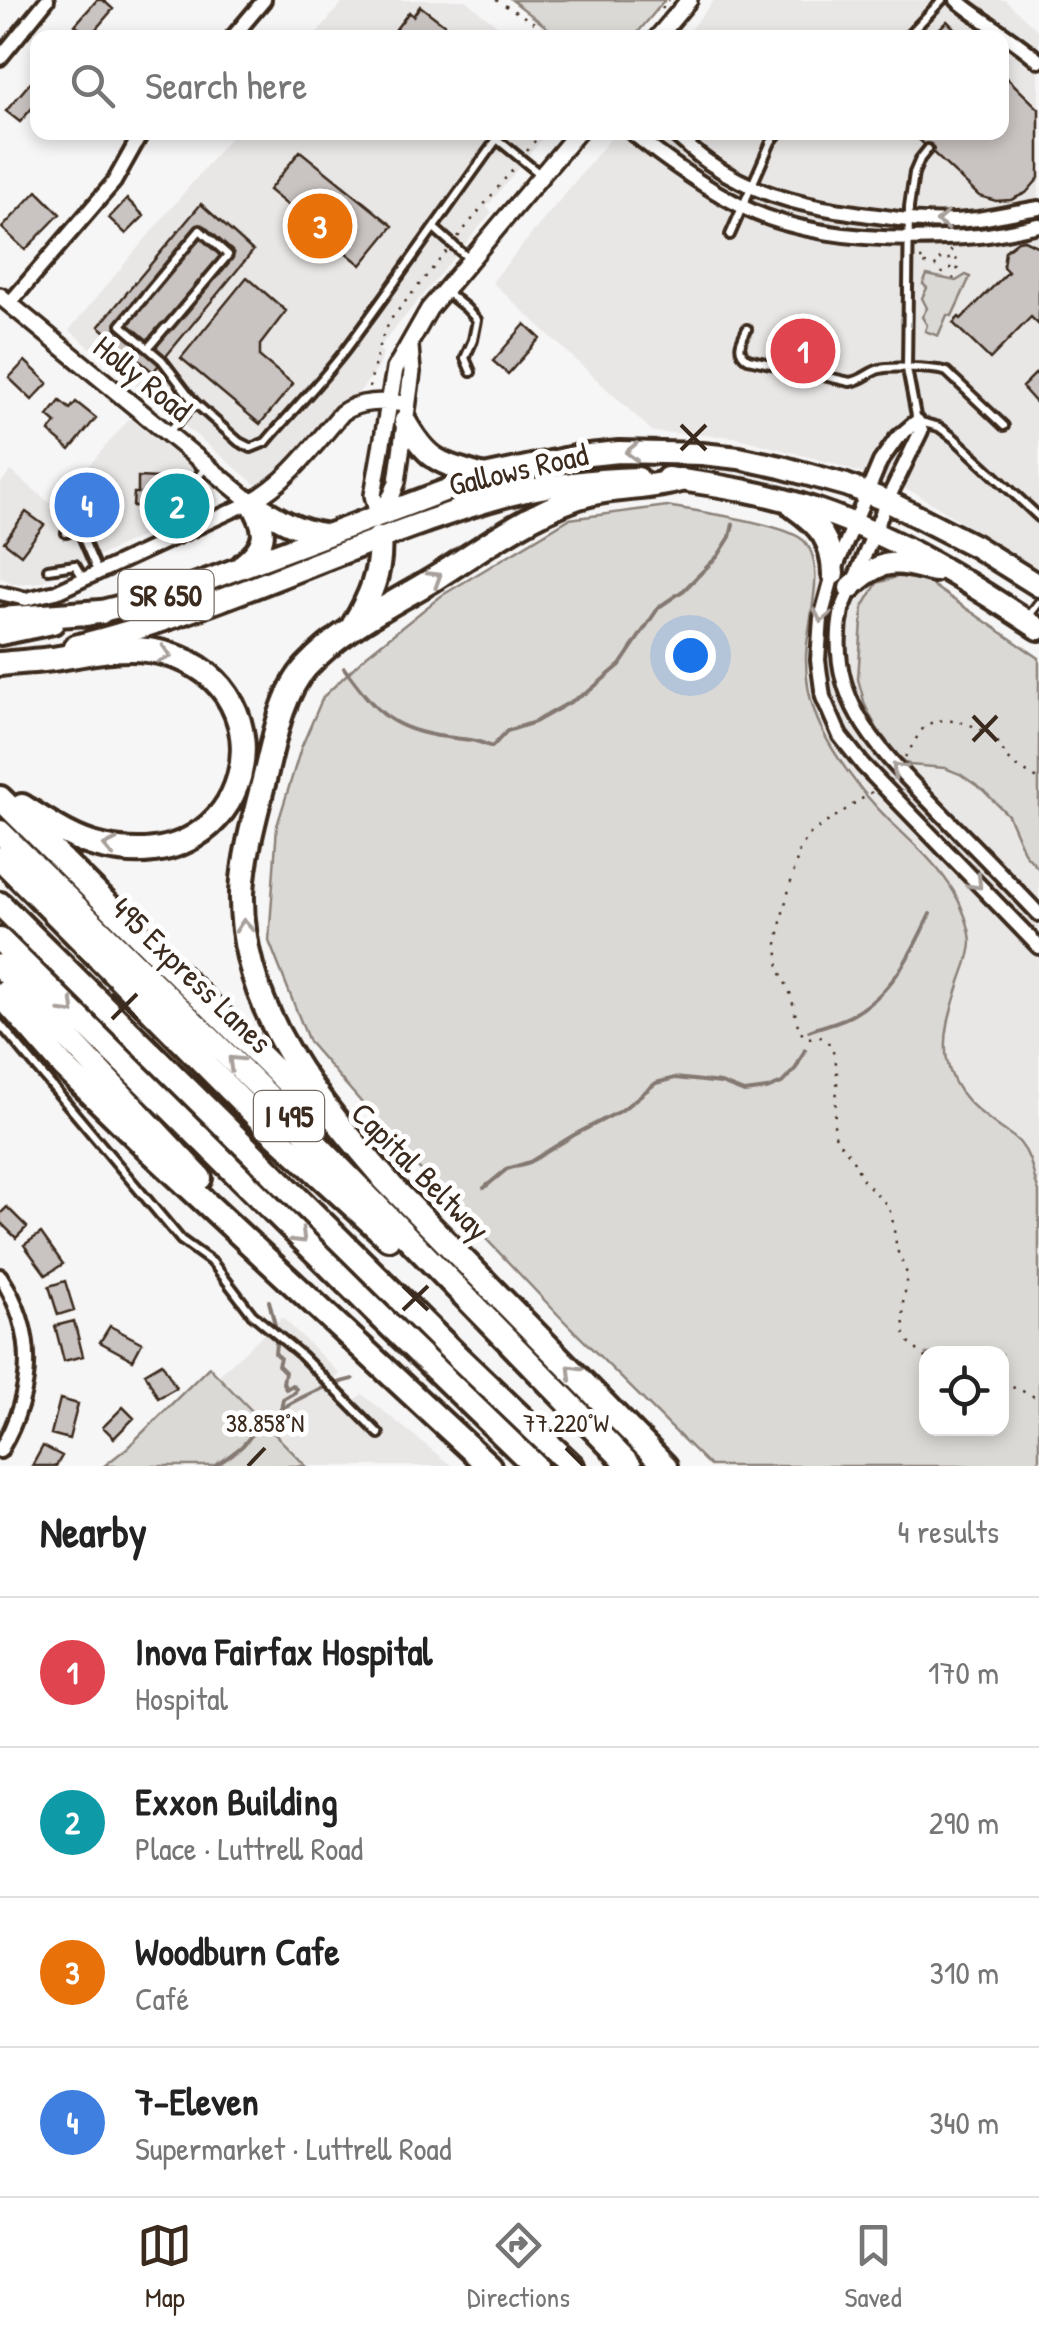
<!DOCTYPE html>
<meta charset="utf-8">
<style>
:root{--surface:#fff;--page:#f6f6f6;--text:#222;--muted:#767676;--line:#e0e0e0;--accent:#3b2a1e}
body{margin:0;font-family:"Patrick Hand",sans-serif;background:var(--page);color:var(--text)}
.controls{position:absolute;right:30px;bottom:30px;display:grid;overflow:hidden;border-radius:20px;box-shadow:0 5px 15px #0003}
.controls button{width:90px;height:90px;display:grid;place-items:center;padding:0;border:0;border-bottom:2px solid var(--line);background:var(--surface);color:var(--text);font:50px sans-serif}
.you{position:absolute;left:690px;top:655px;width:35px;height:35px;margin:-25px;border:8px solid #fff;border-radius:50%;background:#1a73e8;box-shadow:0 0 0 15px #1a73e833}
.badge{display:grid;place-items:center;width:65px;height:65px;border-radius:50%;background:var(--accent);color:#fff;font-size:32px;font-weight:700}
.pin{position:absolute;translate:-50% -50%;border:5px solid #fff;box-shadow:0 2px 10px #0006}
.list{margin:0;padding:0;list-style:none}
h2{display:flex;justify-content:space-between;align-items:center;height:130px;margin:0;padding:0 40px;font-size:42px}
h2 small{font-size:32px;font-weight:400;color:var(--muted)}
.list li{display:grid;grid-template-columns:65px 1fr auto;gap:30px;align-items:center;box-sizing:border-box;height:150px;padding:0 40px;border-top:2px solid var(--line)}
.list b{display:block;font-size:38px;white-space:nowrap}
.list p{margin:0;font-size:32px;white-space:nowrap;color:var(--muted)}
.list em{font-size:32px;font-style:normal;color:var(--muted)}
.icon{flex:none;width:55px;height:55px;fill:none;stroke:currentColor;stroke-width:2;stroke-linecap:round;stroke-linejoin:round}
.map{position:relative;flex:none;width:1039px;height:1466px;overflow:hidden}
.search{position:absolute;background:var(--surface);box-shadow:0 5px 15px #0003;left:30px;right:30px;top:30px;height:110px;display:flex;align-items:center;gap:25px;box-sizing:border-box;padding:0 35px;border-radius:20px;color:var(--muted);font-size:38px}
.sheet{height:730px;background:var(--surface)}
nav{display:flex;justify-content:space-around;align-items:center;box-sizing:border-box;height:140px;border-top:2px solid var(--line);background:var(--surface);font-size:28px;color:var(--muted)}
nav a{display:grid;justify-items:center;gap:5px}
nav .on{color:var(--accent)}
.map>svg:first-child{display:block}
.built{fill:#e9e7e6}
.green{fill:#dbd9d6;stroke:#8b827a;stroke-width:2.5;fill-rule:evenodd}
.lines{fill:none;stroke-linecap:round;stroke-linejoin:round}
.stream{stroke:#847972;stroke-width:4}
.building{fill:#c9c3c1;stroke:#3b2a1e;stroke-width:2.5}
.service-casing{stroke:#3b2a1e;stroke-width:14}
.minor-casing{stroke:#3b2a1e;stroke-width:20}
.tertiary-casing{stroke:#3b2a1e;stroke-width:22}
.primary-casing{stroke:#3b2a1e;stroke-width:28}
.motorway-casing{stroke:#3b2a1e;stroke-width:30}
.path{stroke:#3b2a1e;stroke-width:2.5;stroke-dasharray:2.5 8;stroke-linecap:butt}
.service{stroke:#fff;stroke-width:6}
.minor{stroke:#fff;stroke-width:12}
.tertiary{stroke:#fff;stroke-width:15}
.primary{stroke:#fff;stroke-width:20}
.motorway{stroke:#fff;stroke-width:22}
.oneway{stroke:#a79f9a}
.ticks{fill:none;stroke:#3b2a1e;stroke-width:4}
.labels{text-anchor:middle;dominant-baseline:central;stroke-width:10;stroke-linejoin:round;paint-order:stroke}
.shield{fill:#fff;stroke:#766a62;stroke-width:2.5}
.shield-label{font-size:30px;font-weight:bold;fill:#3b2a1e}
.street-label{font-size:32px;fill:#3b2a1e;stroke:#fff}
.ticks-label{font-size:25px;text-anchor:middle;fill:#3b2a1e;stroke:#fff;stroke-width:10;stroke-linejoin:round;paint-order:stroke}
</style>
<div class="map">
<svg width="1039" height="1466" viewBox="0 0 1039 1466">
<rect width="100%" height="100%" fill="#f7f6f6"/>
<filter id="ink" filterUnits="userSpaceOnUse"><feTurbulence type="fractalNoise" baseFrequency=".01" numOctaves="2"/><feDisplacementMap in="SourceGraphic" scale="20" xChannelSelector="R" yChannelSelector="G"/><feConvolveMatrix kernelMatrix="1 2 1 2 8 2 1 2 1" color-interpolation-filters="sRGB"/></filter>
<g filter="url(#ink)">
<path class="built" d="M344,0h121l47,37 -199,1z
M714,0h291l34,31v540l-122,-77 -82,-30 -101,-27 -81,-5 -161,-150 123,-149 387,-1v-94l-318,-1z
M234,133h313l-60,74 5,5 -114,137 5,4 -4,14 -21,27 -14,4 -71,82 -17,5 -187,-155z
M130,418l87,71 1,13 -178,80 -26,2 -14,-7v-93l11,-13 43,35z
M815,571l54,22 -6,14 -5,72 71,86 31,9 35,26 13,15 25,50 6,4v323l-8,-33 -7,-11 -8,-10 -49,-36 -17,-29 -4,-16 -1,-19 22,-76 -13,-69 -13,-20 -56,-57 -45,-56 -14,-22 -12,-27 -6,-24 -2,-26z
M282,1317l58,57 -6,6 21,20 7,-6 90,72h-333z"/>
<path class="green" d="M512,0h153l-31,37h-75z
M927,275l29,6 10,-6 4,2 -18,39 -5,-1 -9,21 -13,-5 2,-6 -5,-8 5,-9 -5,-10 5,-10 -4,-4z
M667,506c27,5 124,18 138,36 23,26 0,86 1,118 0,18 3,37 9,53 12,35 46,79 73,106 23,23 49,44 66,73 8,14 16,34 17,50 0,12 -6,26 -10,37 -8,25 -19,55 -14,81 6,33 30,51 55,69 7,5 13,8 18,14 13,16 12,31 19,49v274h-329l-143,-142 -152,-160 -106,-122 -40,-101 8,-115 24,-78 22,-51 44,-42 74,-59 128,-77zM926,1354h76v74h-76z
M900,576l26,5 113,77v211l-14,-15 -17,-39 -25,-25 -23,-16 -15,-6 -35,-3 -10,-7 -23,-29 -12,-24 -7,-26 5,-72 14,-24z
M209,1367l97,99h-202l23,-18z"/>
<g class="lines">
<path class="stream" d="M344,668c32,43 46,62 102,69 20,3 26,1 46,10l15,-16 28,-9 53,-30 32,-27 39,-58 25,-17 34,-34 12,-19 3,-13
M809,1031c15,-6 32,-9 45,-17 39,-22 58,-62 76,-100
M484,1188l23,-19 23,-7 44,-27 48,-25 34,-27 19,-5 46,5 23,9 23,-3 15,-6 14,-15 9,-18
M269,1301l8,32 -2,20 5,5 -2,7 7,7 -2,11 3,6 6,-4 4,4 -1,3 -12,7 -2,10
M215,1466c9,-6 18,-12 26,-19 8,-7 13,-17 21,-24 25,-21 60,-37 91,-44"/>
</g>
<path class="building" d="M97,0h6l10,9 -24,28 -14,-12z
M420,6l38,29 -2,3h-61l1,-2 -3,-3 16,-21 4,4z
M947,21l17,17h-34z
M1002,73l37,36v69l-13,15 -15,7 -15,1 -17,-5 -68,-64h91z
M30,83l8,6v12l-18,21 -14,-11z
M300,151l93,75 -32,39 -92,-75z
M37,191l23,23 -35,36 -23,-22z
M127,199l17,17 -18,18 -17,-16z
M201,204l52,47 -100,121 -54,-46z
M1024,240l15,7v78l-8,-8 -41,42 -37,-36 6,-6 2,2 47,-47 -5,-5 2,-16 13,-10z
M247,277l39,34 -26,34v12l33,27 -33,40 -79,-66z
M525,324l15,14 -32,36 -15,-13z
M25,361l23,22 -16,17 -23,-22z
M1039,370v36l-17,-19z
M60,401l10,8 6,-7 20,16 -26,32 -21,-18 7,-9 -8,-7z
M95,476l15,12 -7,8 5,3 -14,18 -4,-3 -8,9 -15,-12z
M138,477l19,1 -1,30 -23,-2 1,-13h4z
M138,477l19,1 -1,30 -23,-2 1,-13h4z
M179,488l14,27 -17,9 -15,-26z
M26,512l18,13 -23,30 -17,-13z
M7,1207l20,20 -11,11 -16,-16v-8z
M41,1233l22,31 -17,11 -22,-30z
M65,1281l9,29 -16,5 -9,-29z
M74,1321l9,35 -19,5 -9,-35z
M110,1326l32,17 -9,17 -33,-18z
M162,1363l14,25 -18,10 -13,-25z
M60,1399l18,5 -9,35 -18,-5z
M123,1407l11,11 -20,20 -11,-11z
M43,1446l19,10 -6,10h-24z"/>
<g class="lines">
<g class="service-casing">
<path id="service" d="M906,38l36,-38
M928,149l-8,10 -6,14 -5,34 -2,162 10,52 22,6 15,11 85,79
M434,228l35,31
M730,235l41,-93 8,-10
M445,291l21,17 11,12 -4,20 -8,18 6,14
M169,325l59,-70 -28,-25 -79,95 41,35 32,42 45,40 12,6 15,-6c26,-31 56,-61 81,-94 51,-69 100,-140 150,-209l44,36
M747,329c-6,12 -12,21 1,30l102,23c14,-2 20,-11 30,-13 10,-3 57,-1 67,3l57,54
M148,348l17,-20
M169,432l25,-30
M190,488l17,-23
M200,511l5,11
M66,533l13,-4 18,42
M48,569l27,-4 8,13
M1027,618l12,-15
M0,1024l181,216 32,23 39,51 49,41 78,79"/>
</g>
<g class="minor-casing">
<path id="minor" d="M957,0c26,22 57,38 82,61
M232,38l32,-38
M0,58l47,-58
M631,132c34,27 69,53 108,73 68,36 164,37 240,31 20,-2 40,-7 60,-11
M672,132c12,10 23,21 36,30 58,40 110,46 177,55 31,5 61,6 93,2 20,-3 41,-8 61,-11
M9,304l105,-122 28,-50
M0,593l26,6 30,-7 195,-90
M1039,914c-32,-34 -65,-67 -97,-100 -58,-60 -119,-112 -100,-204l45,-109 34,-70 -4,-10 -20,17 -17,24 -47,112 -12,44 -3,42 5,37 17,39 23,29 176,182
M0,1276c38,58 34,117 0,175"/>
</g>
<g class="tertiary-casing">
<path id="tertiary" d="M657,38l32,-38
M0,296l251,206c38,-21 63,-57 91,-89 19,-14 43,-11 65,-9
M378,516l-5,-21 22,-126 34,-60 149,-177
M378,516l14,-21 5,-13 15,-110 -2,-26"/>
</g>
<g class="primary-casing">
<path id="primary" d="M405,421c24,42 35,42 79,55
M667,478c51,7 102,15 150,32 80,27 152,72 222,119
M255,504c22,14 41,26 68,30
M793,507c27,19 39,33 40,67
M243,564c26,-21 24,-35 8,-62
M850,588c30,-30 45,-28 84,-17
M86,615l87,-22 311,-117 95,-20 40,-4 83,2 37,4 42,9 65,18 41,16 88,45 64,40
M0,634l53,-11
M75,646c119,-29 231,-82 347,-123 29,-10 58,-21 87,-28 43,-11 86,-16 129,-17"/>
</g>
<g class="motorway-casing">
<path id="motorway" d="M0,619l101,-7
M353,626c17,-28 29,-55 26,-88
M0,664c18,-2 36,-3 53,-5 39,-6 75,-16 114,-5 127,35 87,227 -64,193 -29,-6 -56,-25 -81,-41
M0,798l312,309
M0,832l300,295 330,339
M0,858l269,271 119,109
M0,904l457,452 115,110
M0,940l379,375 156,151
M0,966l200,212
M0,994l65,74 82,80 342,318
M384,1179l281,287
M394,1189c-74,-85 -155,-178 -152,-297 2,-37 13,-76 22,-112 9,-35 17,-86 42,-113 36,-39 87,-63 131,-90 45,-29 89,-61 139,-79 34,-12 70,-8 104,-18"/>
</g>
<path class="path" d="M496,0l37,22 21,16
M662,9l7,-9
M527,151l15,-19
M458,237l58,-72
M950,250l4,3 5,13 -6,13
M920,259h4l-1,5 12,1 2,5 6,3 7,-2 2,-7 -4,-6 -6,-1 -7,8
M369,388l11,-46 11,-23 56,-68
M905,757c7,-9 14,-27 22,-32 18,-11 52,0 67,13 6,5 8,13 13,19 8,10 22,16 32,23
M872,792l-61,41 -11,15 -18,68 -5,28 2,25 12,26 8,35 7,8 17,-1c23,20 11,65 11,93l2,9 15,17 12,24 25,26 4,11 5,33 11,26 -5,27 1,29 4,9 18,18
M1002,1386l14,2 23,11"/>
<use href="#service" class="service"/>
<use href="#minor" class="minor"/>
<use href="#tertiary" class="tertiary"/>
<use href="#primary" class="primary"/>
<use href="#motorway" class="motorway"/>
</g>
<defs><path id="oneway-chevron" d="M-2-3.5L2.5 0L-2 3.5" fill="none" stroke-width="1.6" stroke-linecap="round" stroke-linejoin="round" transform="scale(2.5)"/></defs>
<g class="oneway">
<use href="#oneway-chevron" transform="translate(943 221) rotate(177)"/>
<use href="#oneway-chevron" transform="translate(632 452) rotate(179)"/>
<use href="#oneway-chevron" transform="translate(435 578) rotate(-32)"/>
<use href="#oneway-chevron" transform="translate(822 616) rotate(101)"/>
<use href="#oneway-chevron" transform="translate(165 655) rotate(16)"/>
<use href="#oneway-chevron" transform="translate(898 769) rotate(-134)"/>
<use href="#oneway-chevron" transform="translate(110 847) rotate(-169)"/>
<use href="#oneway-chevron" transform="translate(976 883) rotate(46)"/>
<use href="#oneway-chevron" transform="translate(244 926) rotate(-94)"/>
<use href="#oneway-chevron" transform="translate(69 1008) rotate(45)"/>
<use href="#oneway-chevron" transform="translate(234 1062) rotate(-136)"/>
<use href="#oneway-chevron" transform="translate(300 1237) rotate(45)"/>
<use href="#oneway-chevron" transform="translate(573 1371) rotate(-134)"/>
</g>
</g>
<path class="ticks" d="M681,425l25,25M681,450l25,-25M973,716l24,25M973,741l24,-25M112,994l25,25M112,1019l25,-25M403,1286l25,24M403,1310l25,-24M566,1448l18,18M248,1466l17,-18"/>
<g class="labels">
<g class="shield">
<rect x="118.5" y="570" width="95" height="50" rx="8"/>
<rect x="254" y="1091" width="70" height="50" rx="8"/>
</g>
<g class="shield-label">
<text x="166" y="595">SR 650</text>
<text x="289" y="1116">I 495</text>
</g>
<g class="street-label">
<text transform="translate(143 378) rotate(39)">Holly Road</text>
<text transform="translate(518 469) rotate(-13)">Gallows Road</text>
<text transform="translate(192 975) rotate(44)">495 Express Lanes</text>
<text transform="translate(421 1171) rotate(45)">Capital Beltway</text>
</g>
</g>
<g class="ticks-label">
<text x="265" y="1432">38.858°N</text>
<text x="566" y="1432">77.220°W</text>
</g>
</svg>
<div class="controls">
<button><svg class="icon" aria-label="locate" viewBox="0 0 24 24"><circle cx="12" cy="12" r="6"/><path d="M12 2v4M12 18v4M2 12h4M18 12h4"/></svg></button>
</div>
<div class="you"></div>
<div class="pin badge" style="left:803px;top:351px;background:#e0444e">1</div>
<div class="pin badge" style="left:177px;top:506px;background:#0f9aa8">2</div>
<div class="pin badge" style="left:320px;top:226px;background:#e8710a">3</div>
<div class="pin badge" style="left:87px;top:505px;background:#3f7fe0">4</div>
<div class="search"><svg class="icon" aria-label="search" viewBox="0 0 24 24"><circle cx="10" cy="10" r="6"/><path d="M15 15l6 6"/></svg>Search here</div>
</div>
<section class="sheet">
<h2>Nearby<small>4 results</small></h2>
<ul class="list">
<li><span class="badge" style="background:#e0444e">1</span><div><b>Inova Fairfax Hospital</b><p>Hospital</p></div><em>170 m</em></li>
<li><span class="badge" style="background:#0f9aa8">2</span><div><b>Exxon Building</b><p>Place · Luttrell Road</p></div><em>290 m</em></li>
<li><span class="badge" style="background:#e8710a">3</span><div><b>Woodburn Cafe</b><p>Café</p></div><em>310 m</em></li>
<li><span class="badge" style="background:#3f7fe0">4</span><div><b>7-Eleven</b><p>Supermarket · Luttrell Road</p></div><em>340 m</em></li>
</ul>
</section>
<nav>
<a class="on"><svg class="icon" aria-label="map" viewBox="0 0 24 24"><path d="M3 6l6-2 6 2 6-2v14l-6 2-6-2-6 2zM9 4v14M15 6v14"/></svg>Map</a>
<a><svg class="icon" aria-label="directions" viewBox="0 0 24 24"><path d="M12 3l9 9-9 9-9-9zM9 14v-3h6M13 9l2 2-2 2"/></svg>Directions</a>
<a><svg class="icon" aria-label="saved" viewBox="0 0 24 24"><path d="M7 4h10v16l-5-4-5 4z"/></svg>Saved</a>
</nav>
